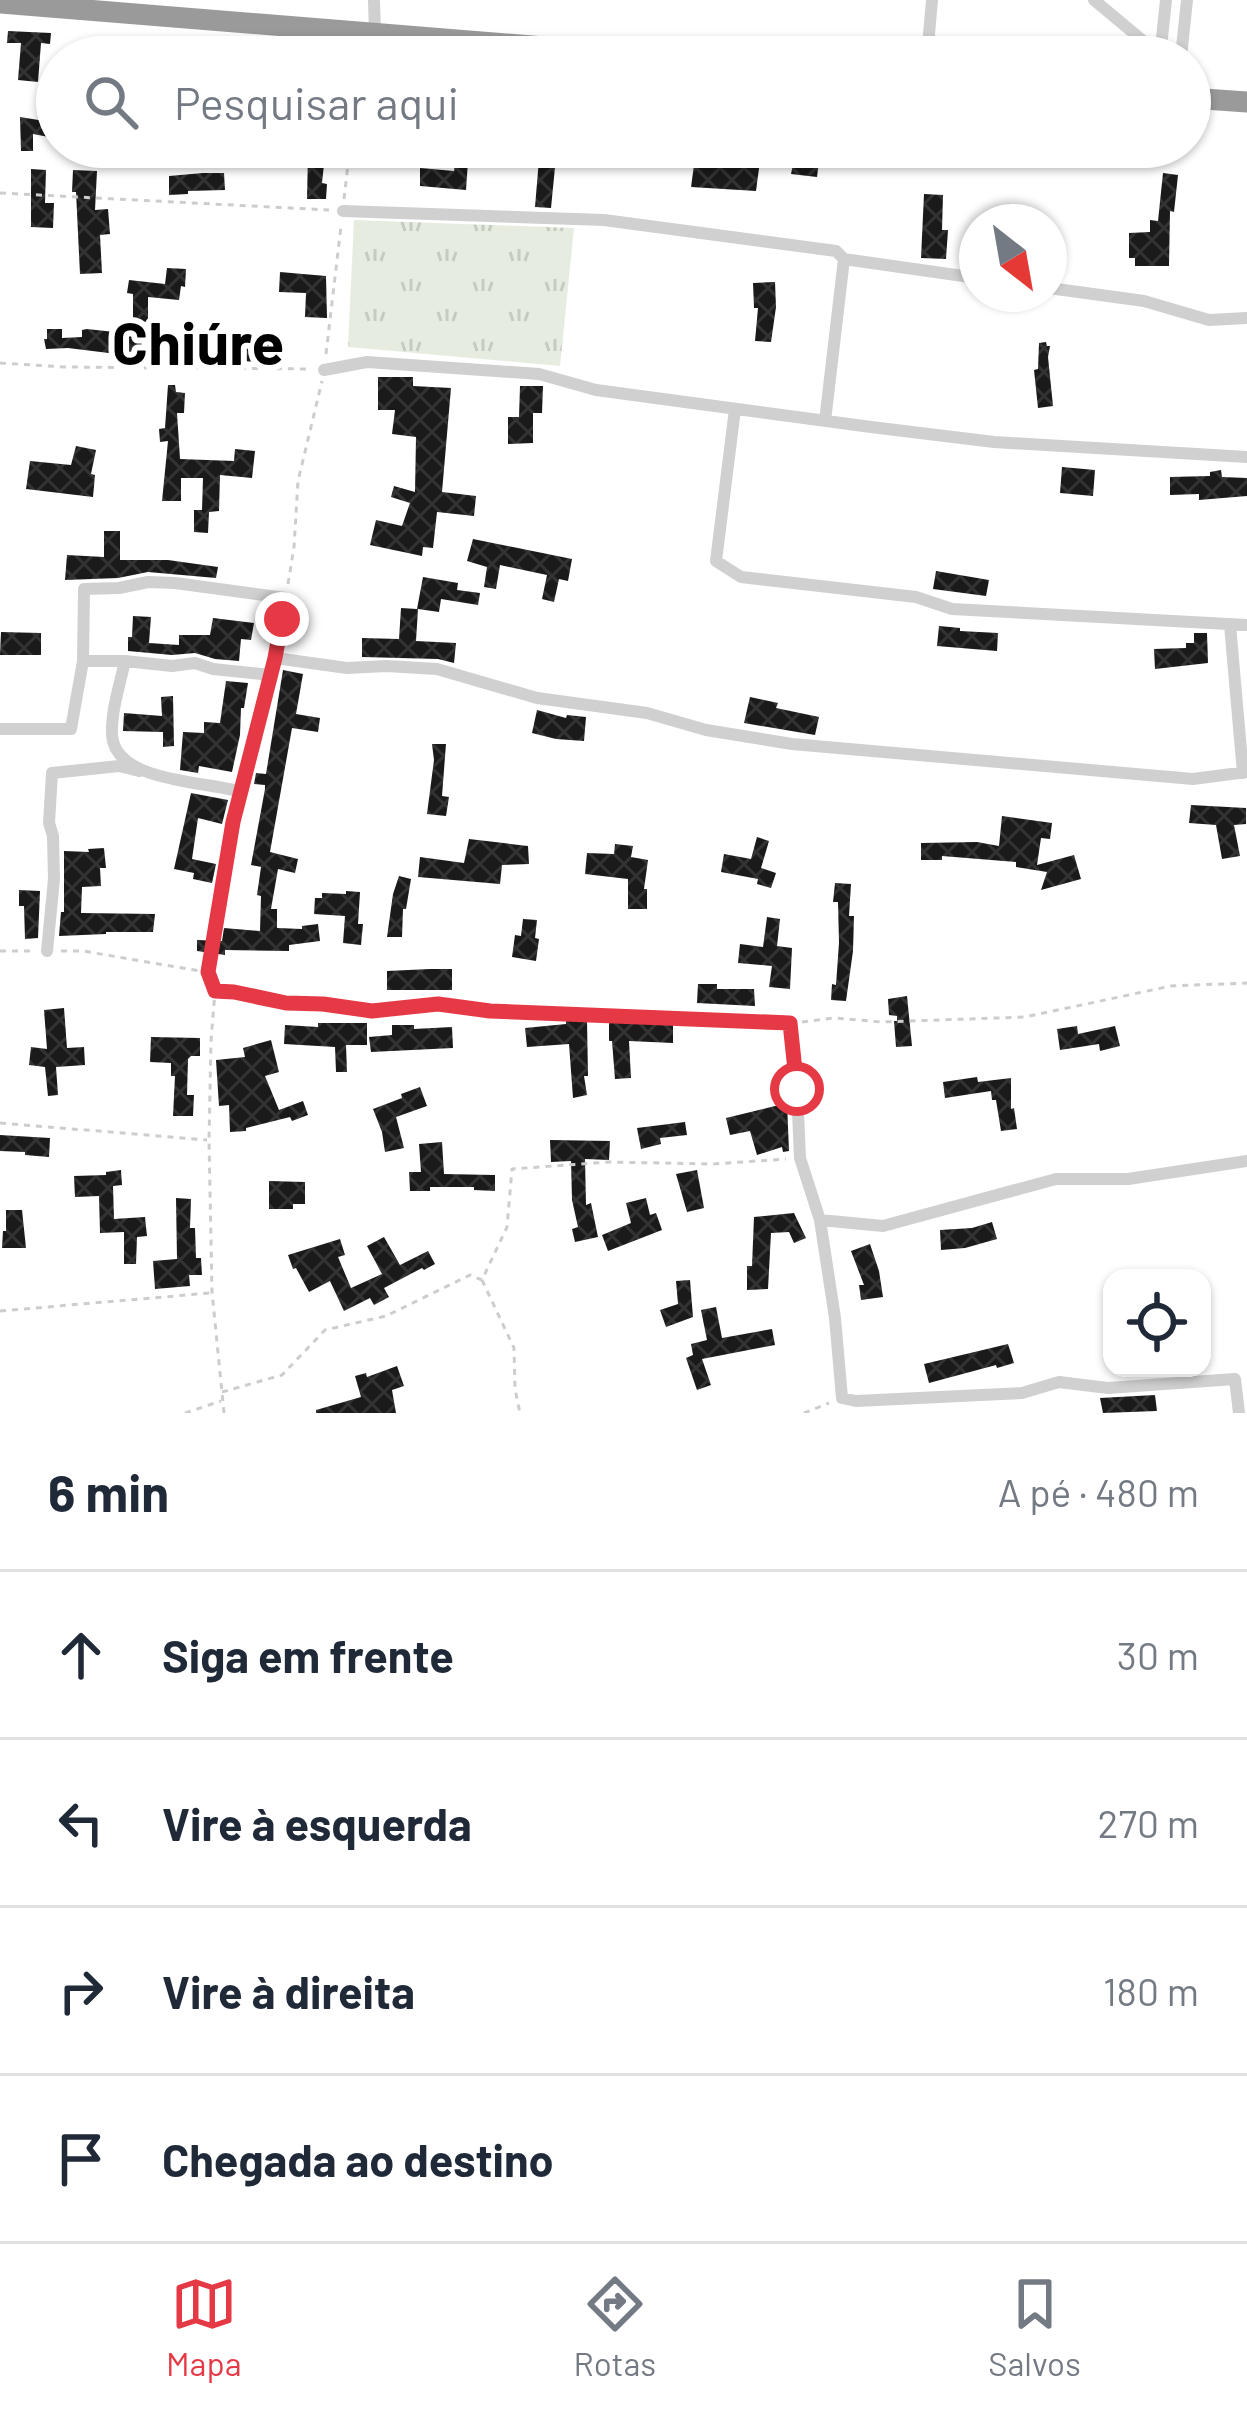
<!DOCTYPE html>
<html lang="pt">
<meta charset="utf-8">
<style>
:root{--surface:#fff;--page:#f2f2f3;--text:#1f2937;--muted:#747a83;--line:#e0e1e3;--accent:#e63946}
body{margin:0;font-family:Barlow,sans-serif;background:var(--page);color:var(--text)}
.controls{position:absolute;right:36px;bottom:36px;display:grid;overflow:hidden;border-radius:24px;box-shadow:0 3px 9px #0004}
.controls button{width:108px;height:108px;display:grid;place-items:center;padding:0;border:0;border-bottom:3px solid var(--line);background:var(--surface);color:var(--text);font:60px sans-serif}
.compass{position:absolute;left:959px;top:204px;width:108px;height:108px;border-radius:50%;background:var(--surface);box-shadow:0 3px 9px #0004;rotate:149deg}
.stop{position:absolute;width:36px;height:36px;margin:-27px;border:9px solid #e63946;border-radius:50%;background:#fff}
.stop.end{background:#e63946;border-color:#fff;box-shadow:0 3px 12px #0008}
.list{margin:0;padding:0;list-style:none}
h2{display:flex;justify-content:space-between;align-items:center;height:156px;margin:0;padding:0 48px;font-size:51px}
h2 small{font-size:39px;font-weight:400;color:var(--muted)}
.list li{display:grid;grid-template-columns:78px 1fr auto;gap:36px;align-items:center;box-sizing:border-box;height:168px;padding:0 48px;border-top:3px solid var(--line)}
.list b{display:block;font-size:45px;white-space:nowrap}
.list em{font-size:39px;font-style:normal;color:var(--muted)}
.icon{flex:none;width:66px;height:66px;fill:none;stroke:currentColor;stroke-width:2;stroke-linecap:round;stroke-linejoin:round}
.map{position:relative;flex:none;width:1247px;height:1413px;overflow:hidden}
.search{position:absolute;background:var(--surface);box-shadow:0 3px 9px #0004;left:36px;right:36px;top:36px;height:132px;display:flex;align-items:center;gap:30px;box-sizing:border-box;padding:0 42px;border-radius:66px;color:var(--muted);font-size:45px}
.sheet{height:828px;background:var(--surface)}
nav{display:flex;justify-content:space-around;align-items:center;box-sizing:border-box;height:168px;border-top:3px solid var(--line);background:var(--surface);font-size:33px;color:var(--muted)}
nav a{display:grid;justify-items:center;gap:6px}
nav .on{color:var(--accent)}
.map>svg:first-child{display:block}
.grass{fill:url(#grass-tufts)}
.building{fill:url(#building-cross-hatch)}
.lines{fill:none;stroke-linecap:round;stroke-linejoin:round}
.path{stroke:#cdcdcd;stroke-width:3;stroke-dasharray:6 6;stroke-linecap:butt}
.street{stroke:#d0d0d0;stroke-width:12}
.highway{stroke:#9a9a9a;stroke-width:21}
.route{stroke:#e63946;stroke-width:15}
.labels{text-anchor:middle;dominant-baseline:central;stroke-width:12;stroke-linejoin:round;paint-order:stroke}
.town-label{font-size:60px;font-weight:bold;fill:#000;stroke:#fff}
</style>
<div class="map">
<svg width="1247" height="1413" viewBox="0 0 1247 1413">
<defs>
<pattern id="grass-tufts" width="24" height="20" patternUnits="userSpaceOnUse" patternTransform="scale(3)"><rect width="24" height="20" fill="#e6ecdf"/><path d="M3 7l-1-3M5 7V3M7 7l1-3M15 17l-1-3M17 17v-4M19 17l1-3" fill="none" stroke="#c6cbc0"/></pattern>
<pattern id="building-cross-hatch" width="8" height="8" patternUnits="userSpaceOnUse" patternTransform="scale(3)"><rect width="8" height="8" fill="#1a1a1a"/><path d="M0 0l8 8M0 8l8-8" fill="none" stroke="#333"/></pattern>
</defs>
<rect width="100%" height="100%" fill="#fff"/>
<path class="grass" d="M354,220l220,8 -14,138 -212,-19z"/>
<path class="building" d="M8,31l43,2 -1,11 -9,-1 -3,39 -20,-2 3,-37h-14z
M20,117l37,6 -3,15 -21,-4v17h-12z
M457,147h12l-3,43 -46,-4v-18l34,3z
M540,147h17l-6,61 -16,-1z
M755,147h24l41,7 -3,23 -26,-3 2,-10 -33,-3 -4,30 -65,-4 3,-22 30,3 1,-15 29,3z
M993,147h57v5l32,10 -1,6 -90,-10z
M308,154l17,1 -3,28 5,1 -1,15h-19z
M31,169l15,1 -1,33h9l-1,25 -22,-1z
M73,170l24,1 -2,39 13,-1 2,25 -10,1 2,38 -22,1 -4,-82h-4z
M203,173h21l1,17 -37,1v3l-19,1v-19z
M1163,173l15,2 -4,37 -4,-1 -1,55h-34v-8h-6v-25l21,-1v-12l8,1z
M924,194l19,1 -1,35h6l-2,29 -25,-1z
M167,268l19,1 -1,18 -4,-1 -2,14 -31,-3v25h-15v-28l-6,-1 2,-13 36,4z
M280,272l46,4 1,42 -22,-1 1,-24 -27,-1z
M775,282l1,25 -5,35 -16,-1 3,-33h-4l-1,-25z
M47,329h15v9l20,-1v-7l5,-1 55,6 -1,22 -73,-9 -22,1 -2,-10h3z
M219,339l64,7 -2,17 -63,-3z
M1046,342l1,4h3l-2,11 5,49 -15,2 -4,-38 4,-1 1,-26z
M378,377h35v9l38,2 -9,104 34,4 -2,20 -37,-4 -4,36 -10,-1 -1,9 -52,-11 6,-25 26,6 8,-23 -19,-6 3,-11 21,6 1,-55 -24,-3 3,-24h-17z
M168,385h7l1,7 9,1 -1,20h-7l3,46 54,2 1,-12 20,2 -3,27 -32,-3 -1,36 -10,1 -1,21 -14,-1v-22h8l1,-32h-22v23h-19l6,-60 -8,1 -1,-13 6,-1z
M520,386h23l-1,27h-9v30l-25,1v-27h11z
M76,446l20,4 -5,24 4,1 -2,22 -67,-8 4,-28 41,4z
M1062,467l33,3 -2,26 -33,-3z
M1221,470l1,7 25,1v18l-48,4v-6l-29,1v-18l40,-1v-4z
M104,531h16v29h48l50,7 -2,11 -68,-6 -30,6 -53,2 2,-25 37,2z
M473,539l99,20 -4,22 -9,-2 -5,23 -12,-3 5,-24 -47,-10 -4,24 -12,-2 3,-20 -20,-6z
M936,571l53,9 -3,16 -53,-7z
M423,577l35,6 -1,7 23,3 -2,12 -37,-6 -2,13 -21,-3 -2,32 40,2 -2,20 -16,-4 -76,-2v-19l37,1 2,-31 16,1z
M133,616l18,1 -2,26 30,2v-10h31l3,-17 41,5 -3,17 -10,-1 -2,22 -24,-2 -20,-6 -23,2 -44,-4v-14h4z
M939,626l21,2v3l38,2 -1,18 -60,-5z
M1,632l40,1v22h-41z
M1194,633h13l1,30 -53,6 -1,-20 32,-1v-5h8z
M283,670l20,4 -7,40 24,4 -2,14 -26,-4 -22,124 28,7 -3,14 -17,-4 -7,40h6v19l25,1v-3l16,-2 2,17 -31,4v6l-64,-1v5l-28,-4v-11l25,1 2,-13 36,3 1,-35 -4,-1 4,-28 -10,-2 14,-76v-4l-11,-1 2,-11 10,1z
M226,681l22,2 -4,25h-3l-1,27 -8,37 -33,-6 -1,7 -18,-3 3,-38 21,1v-11l16,1z
M173,696l1,50 -11,1v-15l-40,-1 1,-18 38,3 -1,-19z
M750,697l28,6 -2,5 43,9 -4,18 -71,-12z
M537,710l29,8 1,-3 19,2 -2,24 -28,-2 -24,-6z
M432,744h14l-4,52 7,1 -3,19 -19,-2 7,-54z
M191,793l37,7 -6,24 -24,-6 -6,41 24,5 -4,19 -19,-4 1,-6 -20,-4z
M1191,805l55,3v16l-12,1 6,31 -18,3 -6,-34 -27,-2z
M1002,816l50,7 -2,16 -9,-1 -4,27 37,-10 7,24 -40,11 6,-18 -31,-5v-5l-74,-6v4h-21v-17l56,-1 22,4z
M757,837l12,4 -8,27 15,5 -5,15 -14,-4 1,-5 -37,-7 3,-18 27,5z
M469,839l59,7 1,18 -27,1 -2,19 -82,-7 2,-20 44,6z
M615,844l18,2 -2,11 17,3 -4,29h3v20h-19v-30l-43,-5 2,-21 27,1z
M104,848l2,20h-6l1,18 -19,1 -1,26 74,1 -2,18h-47v2l-47,2 2,-24h3v-61l25,1 -1,-3z
M399,876l12,3 -5,30h-3l-1,28h-15l6,-43z
M835,883l16,1 -2,32h5l-1,35 -7,50 -15,-1 1,-16 4,1 3,-42 -1,-41h-5z
M19,890l21,1 -2,47 -13,1 -1,-33h-5z
M346,891l14,1 -2,32h5l-2,21 -18,-2 2,-27 -31,-2 1,-16h7v-5l24,1z
M767,917l13,2 -3,27 15,2 -2,41 -21,-2 3,-21 -34,-3 2,-19 23,3z
M523,919l14,1 -2,18 4,1 -3,22 -24,-4 3,-22 6,1z
M430,969h22v21h-65v-19z
M698,984h19v5h37l1,17 -58,-3z
M907,996l5,50 -16,1 -2,-26h3v-5l-8,-1 -1,-16z
M64,1008l3,40 17,-1 1,18 -29,2 2,28 -10,1 -3,-29 -16,-2 2,-18 16,2 -3,-39z
M566,1021h21l1,55h-4l3,19 -14,3 -4,-54 -42,3 -2,-19 41,-4z
M609,1021l64,2v20l-44,-2 2,37 -16,1 -3,-38h-3z
M318,1023h49v22h-21l1,27h-11l-1,-25 -51,-3 1,-19 33,2z
M392,1025h22v4l38,-2 1,21 -82,4 -2,-15 23,-2z
M1077,1026l1,8 37,-8 5,20 -20,5 -1,-7 -39,6 -3,-21z
M151,1037l49,1v18h-9l-3,3 -1,36h7l-1,21h-20l2,-40h-4v-13l-21,-1z
M271,1040l8,32 -14,4 14,34 24,-9 5,14 -16,6 -2,-4 -44,11v3l-16,1 -1,-27 -10,1 -3,-46 29,-3 -2,-9z
M977,1077l1,5 33,-4v31l3,-1 3,21 -16,2 -5,-31h-4l-1,-9 -46,7 -2,-16z
M420,1087l7,19 -31,11 8,31 -19,4 -3,-20 -9,-23 29,-11 -1,-4z
M787,1103l2,48 -6,1 -1,-5 -25,8 -7,-24 -20,4 -4,-17z
M685,1122l2,13 -27,3 1,6 -20,5 -4,-21z
M0,1135l50,3 -1,19 -24,-2v-3l-25,-1z
M550,1140l60,1 -1,19 -24,-1 1,46 5,-2 7,34 -23,5 -3,-13 6,-2 -6,-27 -1,-39 -20,1z
M442,1142l2,32 51,1v16l-21,-1v-3h-44v4h-20l-1,-19h12l-2,-28z
M121,1170l1,15 -9,1 1,33 31,-2 2,19 -10,1 -1,27h-12v-32l-24,1 -1,-37 -24,1 -1,-21 32,-1v-3z
M697,1170l7,38 -17,4 -11,-38z
M269,1181l36,1v22h-12v5h-24z
M176,1198l15,1 -1,29h5l1,30h5l1,17h-13l1,11 -35,3 -2,-28 24,-2z
M646,1198l4,17 6,-2 6,17 -54,21 -6,-16 29,-12 -5,-20z
M6,1210h16l4,38h-24l1,-17h3z
M794,1213l12,25 -12,5 -5,-11 -18,1 -3,56 -21,1v-24h5l2,-49z
M992,1222l5,17 -32,9 -24,2 -1,-20 32,-2z
M384,1237l16,28 28,-14 7,13 -11,6 -2,-2 -38,20 5,9 -15,8 -4,-7 -26,13 -14,-30 -21,11 -13,-24 -3,1 -5,-14 52,-16 5,16 -7,2 13,31 31,-14 -15,-28z
M870,1244l9,27 4,26 -22,3 -2,-15h5l-13,-34z
M690,1280l3,37 -27,10 -6,-17 18,-6 -2,-23z
M716,1307l6,31 50,-9 3,16 -73,14 9,26 -14,5 -11,-32 7,-3 -2,-11 16,-4 -6,-30z
M1008,1344l6,19 -17,5 -1,-3 -67,18 -5,-19z
M397,1366l7,20 -12,4 4,23h-80v-3l45,-13 -6,-21 11,-3 1,4z
M1155,1395l2,16 -54,2 -3,-15z"/>
<g class="lines">
<path class="path" d="M0,193l329,17
M344,199l6,-52
M326,354l15,-128
M0,363l64,4 247,2
M288,584l6,-37 4,-66 24,-100
M277,643l6,-32
M244,777l23,-90
M0,951h34
M61,951h22l123,21
M217,991l17,1 52,11h37l49,8 66,-7 52,7 284,12
M802,1022l32,-4 47,4 144,-5 146,-31 76,-3
M0,1123l207,17
M482,1280l32,68 1,41 5,24
M0,1311l210,-18
M222,1392l60,-17 43,-45 61,-14 84,-41 12,5 25,-53 5,-58 96,-7 105,2 73,-5
M185,1413l36,-12
M224,1413l-12,-121 -3,-152 2,-99 4,-50 -7,-19 29,-168
M804,1413l25,-10"/>
<path class="street" d="M374,0l1,34
M1094,0l66,55
M927,57l5,-57
M1160,57l6,-57
M1181,57l6,-57
M343,211l261,9 232,31 8,8 133,19
M1049,288l95,13 65,19 38,-2
M324,370l43,-8 172,12 57,16 275,37 123,15 253,15
M735,409l-19,152 25,16 175,20 36,12 295,16
M825,421l19,-162
M1230,625l13,148
M275,658l72,10 39,-2 51,3 100,29 110,15 59,17 86,14 401,35 54,-7
M83,661h42l47,5 23,-3 18,6 58,6
M125,661c-5,23 -14,50 -13,74 3,48 95,46 129,57
M0,729h71l12,-68 1,-72 35,-1 29,-6 27,1 110,15
M47,951l7,-72 -1,-43 -4,-13 3,-50 67,-7 20,5
M790,1023l7,66 3,69 20,62 63,6 173,-47h72l119,-18
M820,1220l15,98 7,80 14,3 166,-8 37,-11 49,6 127,-9 4,34"/>
<path class="highway" d="M0,3l668,54
M1190,98l57,4"/>
</g>
<g class="lines">
<path class="route" d="M282,619l-7,39 -42,164 -25,150 7,19 19,1 52,11 37,1 49,7 66,-7 52,7 300,12 7,66"/>
</g>
<g class="labels">
<g class="town-label">
<text x="198" y="341">Chiúre</text>
</g>
</g>
</svg>
<div class="controls">
<button><svg class="icon" aria-label="locate" viewBox="0 0 24 24"><circle cx="12" cy="12" r="6"/><path d="M12 2v4M12 18v4M2 12h4M18 12h4"/></svg></button>
</div>
<svg class="compass" viewBox="-18 -18 36 36"><path d="M0-13l5 13h-10z" fill="#e53935"/><path d="M0 13l5-13h-10z" fill="#747a83"/></svg>
<div class="stop" style="left:797px;top:1089px"></div>
<div class="stop end" style="left:282px;top:619px"></div>
<div class="search"><svg class="icon" aria-label="search" viewBox="0 0 24 24"><circle cx="10" cy="10" r="6"/><path d="M15 15l6 6"/></svg>Pesquisar aqui</div>
</div>
<section class="sheet">
<h2>6 min<small>A pé · 480 m</small></h2>
<ul class="list">
<li><svg class="icon" aria-label="ahead" viewBox="0 0 24 24"><path d="M12 20V5M6 11l6-6 6 6"/></svg><div><b>Siga em frente</b></div><em>30 m</em></li>
<li><svg class="icon" aria-label="left" viewBox="0 0 24 24"><path d="M17 20v-9H6M10 6l-5 5 5 5"/></svg><div><b>Vire à esquerda</b></div><em>270 m</em></li>
<li><svg class="icon" aria-label="right" viewBox="0 0 24 24"><path d="M7 20v-9h11M14 6l5 5-5 5"/></svg><div><b>Vire à direita</b></div><em>180 m</em></li>
<li><svg class="icon" aria-label="arrive" viewBox="0 0 24 24"><path d="M6 21V4h12l-3 4 3 4H6"/></svg><div><b>Chegada ao destino</b></div></li>
</ul>
</section>
<nav>
<a class="on"><svg class="icon" aria-label="map" viewBox="0 0 24 24"><path d="M3 6l6-2 6 2 6-2v14l-6 2-6-2-6 2zM9 4v14M15 6v14"/></svg>Mapa</a>
<a><svg class="icon" aria-label="directions" viewBox="0 0 24 24"><path d="M12 3l9 9-9 9-9-9zM9 14v-3h6M13 9l2 2-2 2"/></svg>Rotas</a>
<a><svg class="icon" aria-label="saved" viewBox="0 0 24 24"><path d="M7 4h10v16l-5-4-5 4z"/></svg>Salvos</a>
</nav>
